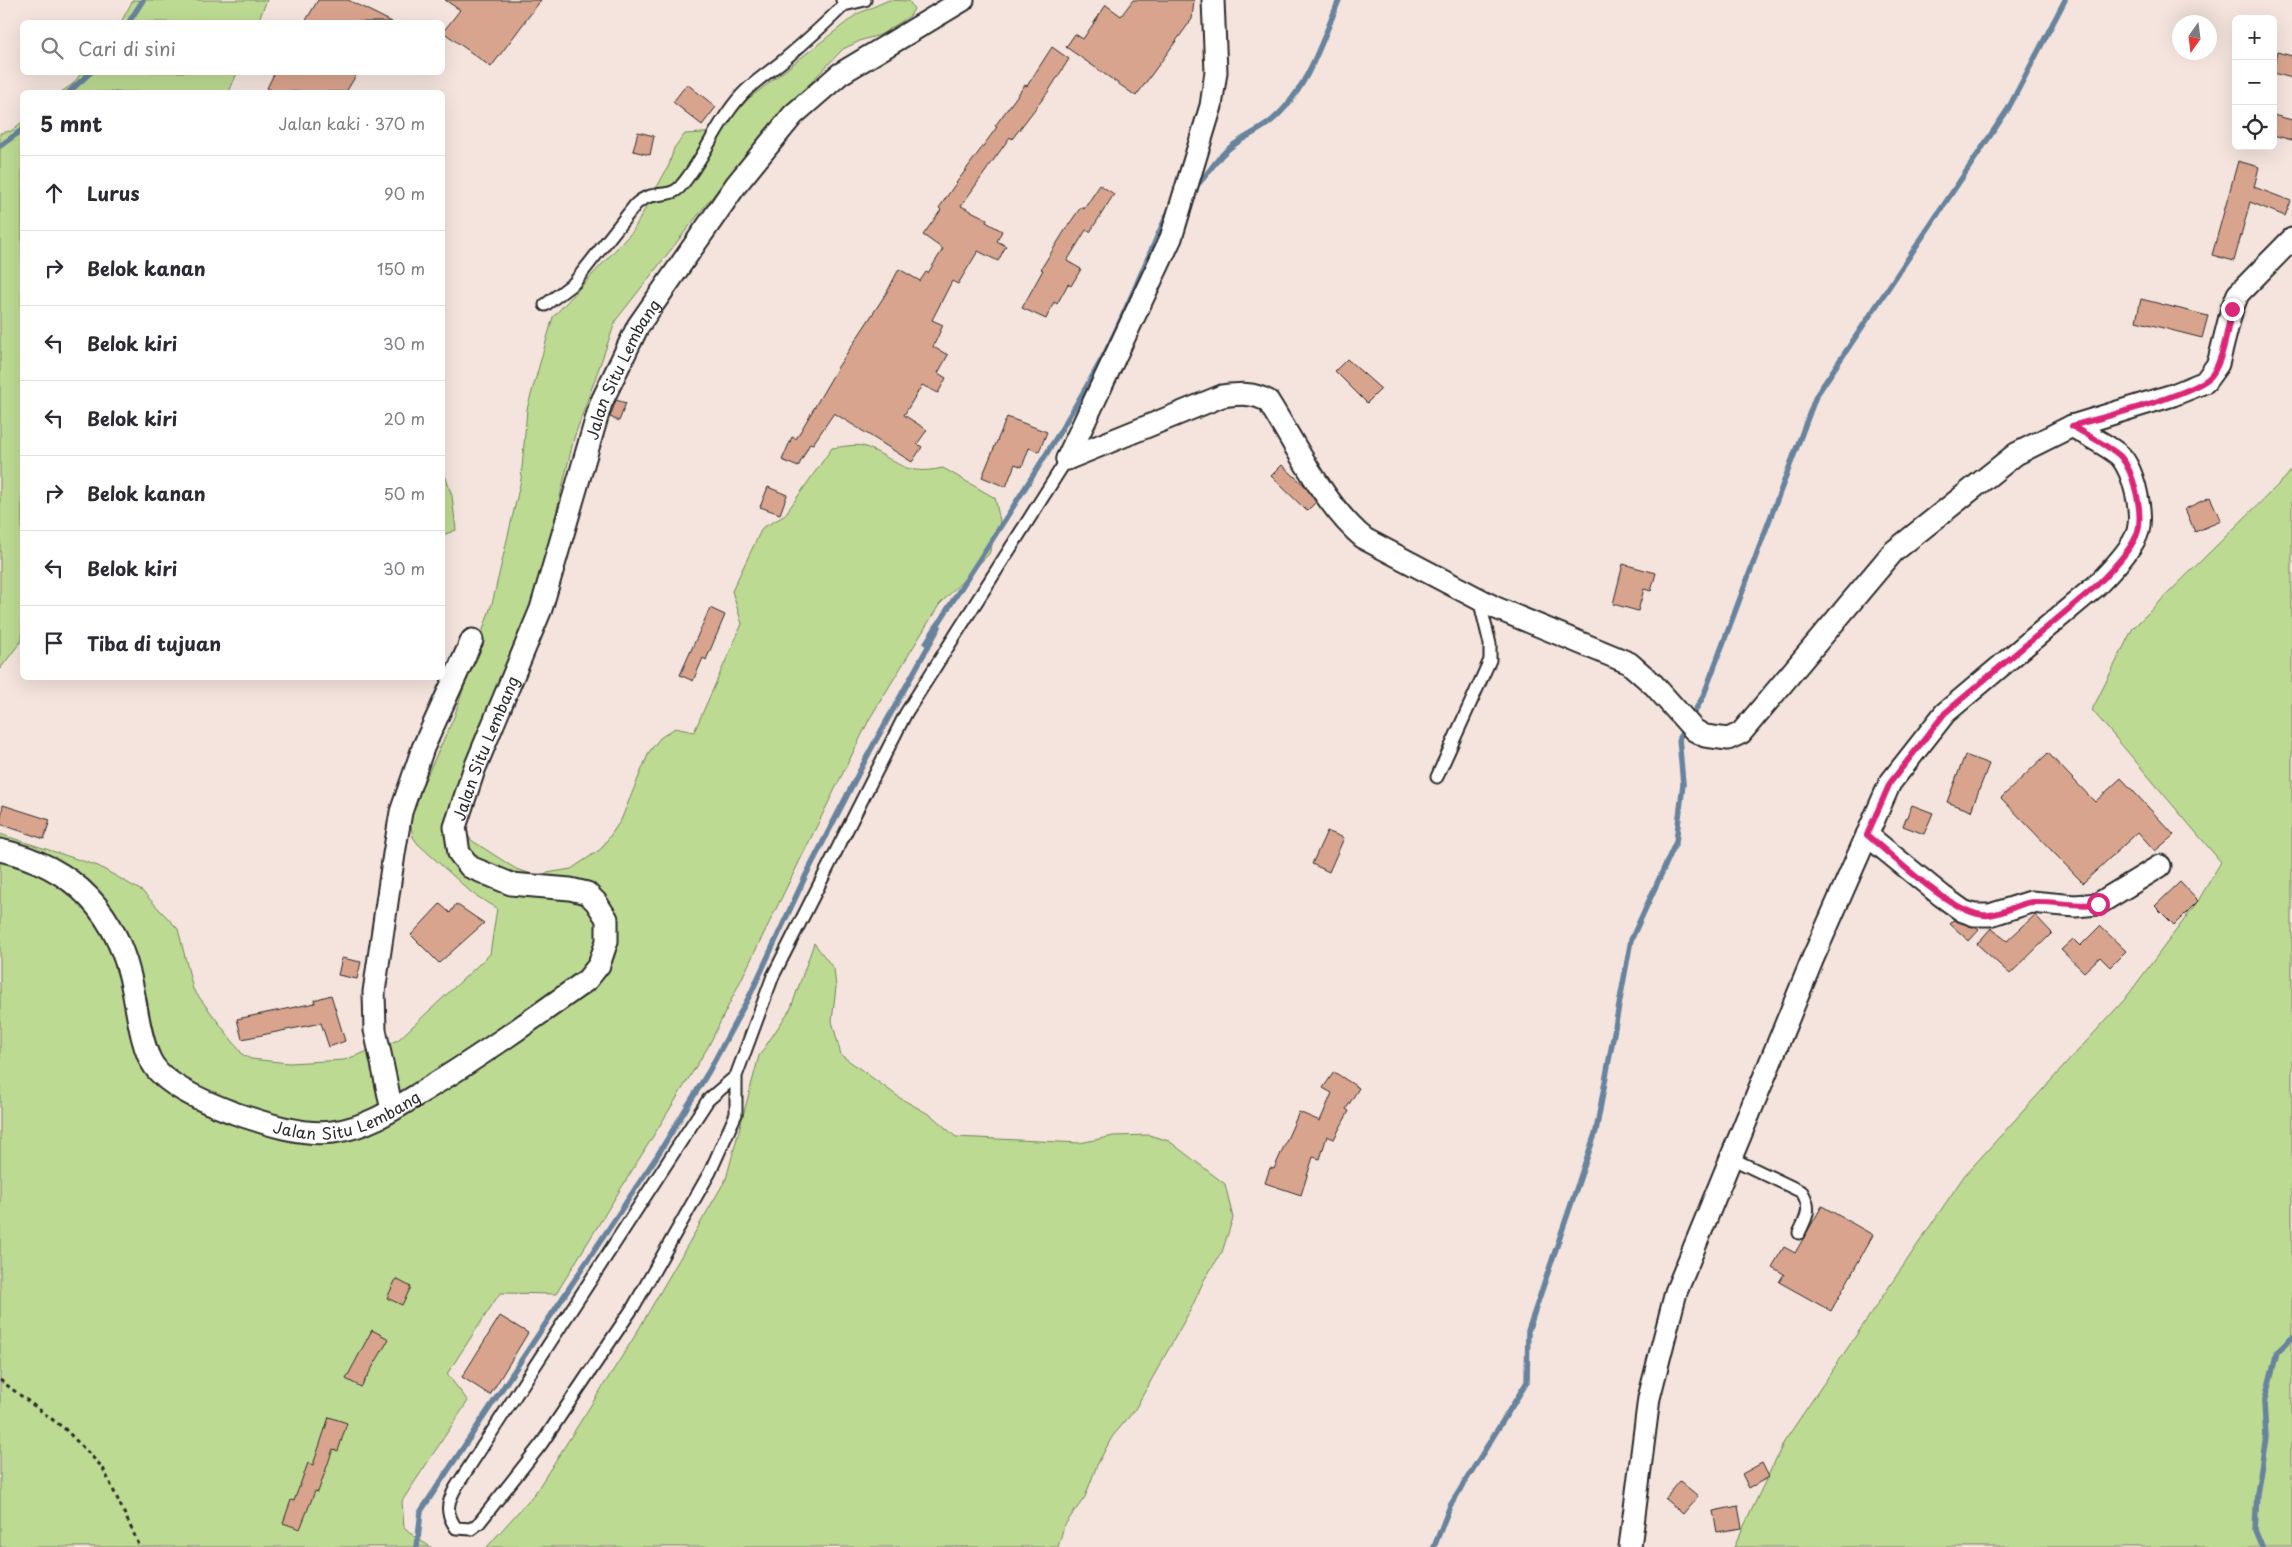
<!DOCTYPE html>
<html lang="id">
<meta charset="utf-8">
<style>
:root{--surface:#fff;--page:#f2f2f3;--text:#2b2b33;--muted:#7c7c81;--line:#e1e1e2}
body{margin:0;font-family:"Playpen Sans",sans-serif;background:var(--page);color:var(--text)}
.controls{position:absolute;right:15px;top:15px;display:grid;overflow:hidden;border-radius:8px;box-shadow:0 5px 20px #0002}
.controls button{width:45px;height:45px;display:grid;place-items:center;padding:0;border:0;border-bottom:1px solid var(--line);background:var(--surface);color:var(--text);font:25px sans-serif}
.compass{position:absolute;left:2172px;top:15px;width:45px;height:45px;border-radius:50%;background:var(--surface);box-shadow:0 5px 20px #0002;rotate:194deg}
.stop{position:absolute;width:15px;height:15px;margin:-11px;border:4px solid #db2777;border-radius:50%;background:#fff}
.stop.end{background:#db2777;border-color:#fff;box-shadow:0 1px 5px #0008}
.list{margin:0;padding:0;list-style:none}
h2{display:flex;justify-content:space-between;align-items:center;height:65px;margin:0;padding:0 20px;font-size:21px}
h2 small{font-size:16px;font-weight:400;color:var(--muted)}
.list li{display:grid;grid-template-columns:32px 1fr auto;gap:15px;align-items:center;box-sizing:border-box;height:75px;padding:0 20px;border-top:1px solid var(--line)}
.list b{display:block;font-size:19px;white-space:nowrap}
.list em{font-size:16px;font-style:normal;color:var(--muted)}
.icon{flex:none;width:28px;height:28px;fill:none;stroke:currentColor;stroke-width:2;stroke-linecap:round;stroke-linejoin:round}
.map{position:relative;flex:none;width:2292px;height:1547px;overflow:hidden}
.search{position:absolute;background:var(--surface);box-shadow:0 5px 20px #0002;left:20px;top:20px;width:425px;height:55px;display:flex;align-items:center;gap:12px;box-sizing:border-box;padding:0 18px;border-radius:8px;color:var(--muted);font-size:19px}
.panel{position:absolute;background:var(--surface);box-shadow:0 5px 20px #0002;left:20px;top:90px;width:425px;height:590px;border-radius:8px}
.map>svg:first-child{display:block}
.green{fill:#bcda92;stroke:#74825e}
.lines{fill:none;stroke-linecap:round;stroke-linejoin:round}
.stream{stroke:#67839d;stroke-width:5.5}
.building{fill:#d9a48e;stroke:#2b2b2b}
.service-casing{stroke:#2b2b2b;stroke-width:15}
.minor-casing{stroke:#2b2b2b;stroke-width:25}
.path{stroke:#2b2b2b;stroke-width:3;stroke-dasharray:4 4;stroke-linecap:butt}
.service{stroke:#fff;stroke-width:11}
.minor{stroke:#fff;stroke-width:21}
.route{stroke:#db2777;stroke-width:6}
.labels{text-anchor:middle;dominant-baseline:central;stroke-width:5;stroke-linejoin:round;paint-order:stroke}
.street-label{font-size:16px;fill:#2b2b2b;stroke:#fff}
</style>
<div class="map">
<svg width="2292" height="1547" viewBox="0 0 2292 1547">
<rect width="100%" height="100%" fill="#f4e4dd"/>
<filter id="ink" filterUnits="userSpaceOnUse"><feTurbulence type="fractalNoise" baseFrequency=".02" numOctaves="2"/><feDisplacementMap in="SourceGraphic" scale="10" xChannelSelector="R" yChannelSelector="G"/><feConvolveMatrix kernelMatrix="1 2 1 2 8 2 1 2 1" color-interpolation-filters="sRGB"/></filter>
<g filter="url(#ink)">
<path class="green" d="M133,0h134l-9,22h-137z
M889,0l20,1 5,8 -4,7 -30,19 -18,5 -19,9 -80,83 -147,188 -42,118 -32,134 -19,63 -71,177 19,28 45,29 19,6 36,-6 30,-20 20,-29 28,-68 11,-14 15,-10 19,4 48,-108 -10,-33 30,-63 22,-12 48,-68c9,-1 23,-4 31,-2 35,13 38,31 80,22l52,30 5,23 -11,33 -50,51 -69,113 -162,329 -152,247 -56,-1 -53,81 21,27 -66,100 2,26 12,11 15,9h-431v-713l98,32 44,25 36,38 15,60 50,66 8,4 38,4 55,-3 54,-20 92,-86 7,-46 -24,-14 -55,-50 -5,-7 -4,-22 45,-98 39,-117 28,-120 6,-71 26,-92 80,-86 36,-66 5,-17 11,-14 35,-2 27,-32 110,-86z
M82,72h155v1l-8,19h-168l12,-8z
M22,122v518l-22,29v-536l11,-2z
M443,469l9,27 4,34 -13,5z
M2292,469v1078h-558l50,-105 180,-266 161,-177 73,-98 23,-39 -129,-152 41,-82 153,-151z
M814,943l20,26 2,18 -4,34 9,34 59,43 32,18 24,21 124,6 33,-7 36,-1 20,6 56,43 8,34 -11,34 -18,28 -13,29 -57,102 -22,26 -15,28 -12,32 -21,29 -6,21h-571l48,-54 98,-154 93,-160 33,-123 32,-48z"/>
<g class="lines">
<path class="stream" d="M129,22l14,-22
M69,92l22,-20
M0,146l22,-16
M1193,189c13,-11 20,-26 32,-37 13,-13 31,-19 45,-30 36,-29 52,-80 69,-122
M417,1547l4,-36 236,-355 52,-85 42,-78 55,-118 64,-124 69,-124 -13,16c59,-94 122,-186 176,-284 25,-48 44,-100 67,-148
M1434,1547l16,-41 77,-124 1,-51 68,-200 35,-191 45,-98 7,-58 -4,-46 24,-41 113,-301 192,-287 57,-109
M2262,1547l-7,-17 2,-36 9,-57 -2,-34 13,-51 15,-14"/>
</g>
<path class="building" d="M318,0h30l44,22h-87z
M445,0h96l-50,67 -48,-35 17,-22z
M1133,0h61l-2,19 -56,77 -70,-49 9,-13 8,5 23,-34 15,11z
M1052,47l17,12 -21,33 -36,47 -2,-2 -49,69 26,13 -1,3 16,9 -5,10 9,5 -8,15 -20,-10 -20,33 -6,-3 -20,39 11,5 -10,22 15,8 -10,18 8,5 -8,15 -16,-8 -18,30 23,15 -10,14 5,3 -10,15 -78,-49 -21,31 -3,-1 -12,24 -16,-7 10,-23 4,2 42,-72 49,-75 12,-23 21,12 6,-9 2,1 15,-24 -20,-14 18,-25 -2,-2 15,-22 43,-59 -2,-1 30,-41 2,1z
M2277,52l15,4v22l-19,-5z
M275,72h83l-12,20h-71l-8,-4z
M687,84l29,23 -14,18 -29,-23z
M2273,115l19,5v20l-19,-5z
M638,132l16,4 -4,19 -17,-4z
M2238,161l21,6 -5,20 37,14 -6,15 -35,-14 -16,59 -22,-6z
M1100,185l14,9 -24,38 -4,-2 -19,31 14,8 -10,17 -3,-2 -11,20 -3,-2 -8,17 -24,-11 21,-38 -2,-1 26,-42 14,-20 3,2z
M2141,299l67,17 -6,22 -66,-17z
M1347,359l34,30 -14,14 -32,-32z
M616,400l10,3 -7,18 -9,-4z
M1007,417l40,15 -8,20 -10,-4 -7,19 -7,-3 -9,23 -24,-10z
M1282,465l23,21 11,16 -9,9 -36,-35z
M768,487l19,8 -7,19 -20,-7z
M2210,497l11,24 -26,11 -10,-23z
M1623,564l33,9 -5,18 -7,-2 -6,22 -25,-7z
M710,608l15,7 -19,45 -3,-2 -10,23 -13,-6z
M2048,753l47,49 26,-24 53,57 -19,16 -17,-19 -55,51 -82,-85z
M1965,755l24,9 -18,47 -24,-9z
M3,805l47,15 -6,19 -44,-15z
M1912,805l21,8 -9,21 -21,-8z
M1327,831l17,7 -15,34 -17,-8z
M2180,882l18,19 -24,24 -19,-19z
M440,904l10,9 6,-9 28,19 -45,40 -28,-28z
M2035,915l17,18 -42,41 -33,-30 14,-16 16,13z
M1954,920l22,8 3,2 -10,11 -19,-17z
M2100,926l26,25 -16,16 -10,-10 -16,15 -23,-22 12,-11 7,7z
M342,958l19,4 -4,17 -19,-4z
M331,995l14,46 -16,6 -8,-24 -79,16 -5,-20 78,-16 -1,-3z
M1334,1072l25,16 -13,21 3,2 -15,28 -7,-3 -7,23 -7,-2 -12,38 -36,-12 5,-15 4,1 25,-57 21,9 12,-28 -9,-5z
M1822,1206l51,29 -42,76 -52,-29 5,-8 -12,-7 12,-20 11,6z
M396,1279l15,8 -9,18 -15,-7z
M500,1316l28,17 -38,62 -28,-18z
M372,1330l17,9 -28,48 -15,-8z
M329,1417l18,6 -9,28 -5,-2 -15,43 -3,-1 -15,38 -17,-6 8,-23 3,1 14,-38 5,2z
M1762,1463l7,14 -20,11 -7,-14z
M1680,1481l18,15 -15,18 -18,-15z
M1738,1506l4,22 -25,4 -4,-21z"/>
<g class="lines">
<g class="service-casing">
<path id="service" d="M842,0l2,5 21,-5
M545,305l29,-22 62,-79c17,-15 33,-5 44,-17 24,-27 35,-62 59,-89 12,-15 31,-26 46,-39 20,-17 40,-35 59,-54
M1437,777l53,-117v-16l-11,-45
M736,1076l-28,24 -252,387c-9,16 -11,25 0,41l15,1 8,-6 63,-80 92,-137 76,-134 26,-58v-38l37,-100 133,-263 161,-254
M1731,1158l71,34c10,16 5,25 -3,41"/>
</g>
<g class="minor-casing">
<g id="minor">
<path d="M1067,459l155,-63c17,-2 30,-4 46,5 28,44 57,106 97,138l131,69 133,55 25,22 40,45 11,6 23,3 13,-6 152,-181 123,-98 56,-28 101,-31 32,-13 13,-18 14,-55 6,-15 54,-55"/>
<path d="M1067,459l104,-221 40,-132 5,-34 -3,-72"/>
<path d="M1867,835l75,61 21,15 11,4h16l41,-13 44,4 23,-2 62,-38"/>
<path id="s1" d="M0,850c76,17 119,65 133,140 4,20 9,60 21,76 15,22 56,38 80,47 30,10 67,23 99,19 36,-5 63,-24 92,-42 56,-34 109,-72 162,-110l12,-15 8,-24v-22l-11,-17 -9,-9 -17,-4 -59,-5 -41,-17 -11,-14 -4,-26 19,-57 67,-161 60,-206 37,-77 98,-141 57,-70 47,-41 123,-74"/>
<path d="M392,1110l-17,-80 -1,-38 20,-138 7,-42 22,-64 49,-108"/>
<path d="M1630,1547l19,-149 27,-106 137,-334 77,-175 55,-70 151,-127c11,-11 38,-39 42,-55 5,-19 -4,-59 -17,-74 -8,-9 -38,-24 -49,-31"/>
</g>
</g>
<path class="path" d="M0,1380l65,49 38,39 37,79"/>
<use href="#service" class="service"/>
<use href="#minor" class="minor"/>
</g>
</g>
<g class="lines" filter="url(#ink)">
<path class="route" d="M2098,904c-23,3 -42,-3 -65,-2 -15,1 -29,12 -44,13 -32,4 -96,-59 -122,-80l23,-52 55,-70 151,-127c11,-11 38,-39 42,-55 5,-19 -4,-59 -17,-74 -8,-9 -38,-24 -49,-31 27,-8 126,-32 140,-51 12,-17 15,-46 20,-66"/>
</g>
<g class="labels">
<g class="street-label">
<text stroke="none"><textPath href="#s1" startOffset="1532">Jalan Situ Lembang</textPath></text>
<text stroke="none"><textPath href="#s1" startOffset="1128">Jalan Situ Lembang</textPath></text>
<text stroke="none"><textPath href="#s1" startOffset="498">Jalan Situ Lembang</textPath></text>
</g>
</g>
</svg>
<div class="controls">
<button>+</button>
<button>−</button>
<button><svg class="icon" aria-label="locate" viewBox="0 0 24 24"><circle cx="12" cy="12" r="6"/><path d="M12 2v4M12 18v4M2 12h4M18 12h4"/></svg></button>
</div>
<svg class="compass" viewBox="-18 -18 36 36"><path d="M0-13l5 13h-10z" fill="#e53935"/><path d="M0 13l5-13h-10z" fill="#7c7c81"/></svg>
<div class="stop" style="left:2098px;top:904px"></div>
<div class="stop end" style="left:2232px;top:309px"></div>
<div class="search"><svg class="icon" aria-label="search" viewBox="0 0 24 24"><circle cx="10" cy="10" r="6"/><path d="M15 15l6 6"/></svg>Cari di sini</div>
<section class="panel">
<h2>5 mnt<small>Jalan kaki · 370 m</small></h2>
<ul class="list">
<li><svg class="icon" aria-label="ahead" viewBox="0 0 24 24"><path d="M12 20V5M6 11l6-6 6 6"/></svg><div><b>Lurus</b></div><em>90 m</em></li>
<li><svg class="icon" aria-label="right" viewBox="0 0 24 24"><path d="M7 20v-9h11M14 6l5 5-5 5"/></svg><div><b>Belok kanan</b></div><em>150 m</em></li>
<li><svg class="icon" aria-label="left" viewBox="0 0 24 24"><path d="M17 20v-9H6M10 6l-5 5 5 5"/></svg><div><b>Belok kiri</b></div><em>30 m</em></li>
<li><svg class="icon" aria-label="left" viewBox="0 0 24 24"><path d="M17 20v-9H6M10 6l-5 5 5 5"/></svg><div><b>Belok kiri</b></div><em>20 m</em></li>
<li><svg class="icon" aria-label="right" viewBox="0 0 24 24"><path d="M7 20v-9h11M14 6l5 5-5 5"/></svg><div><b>Belok kanan</b></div><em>50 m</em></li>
<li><svg class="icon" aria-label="left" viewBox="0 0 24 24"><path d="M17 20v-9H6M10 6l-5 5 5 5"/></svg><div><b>Belok kiri</b></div><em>30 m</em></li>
<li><svg class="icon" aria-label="arrive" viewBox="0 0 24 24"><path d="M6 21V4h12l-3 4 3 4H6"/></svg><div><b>Tiba di tujuan</b></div></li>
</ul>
</section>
</div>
